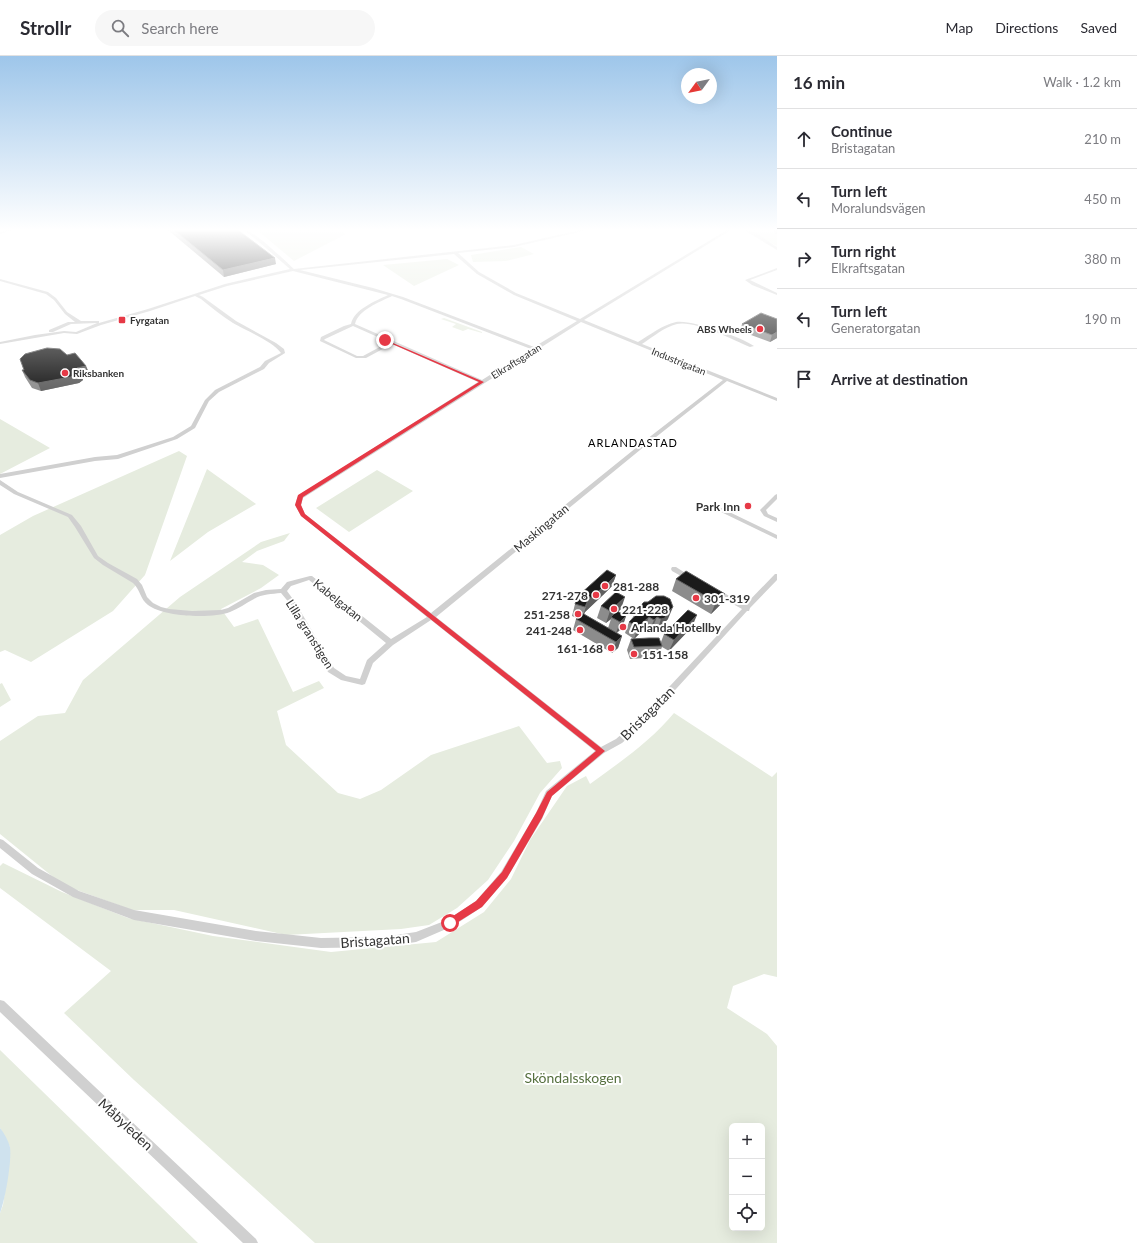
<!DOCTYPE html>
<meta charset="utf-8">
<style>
:root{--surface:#fff;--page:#f7f7f7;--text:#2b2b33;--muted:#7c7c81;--line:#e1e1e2}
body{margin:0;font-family:Lato,sans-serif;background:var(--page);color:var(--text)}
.controls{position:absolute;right:12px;bottom:12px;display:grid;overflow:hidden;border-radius:6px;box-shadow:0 4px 16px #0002}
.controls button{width:36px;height:36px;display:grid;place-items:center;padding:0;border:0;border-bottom:1px solid var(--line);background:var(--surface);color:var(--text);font:20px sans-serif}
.compass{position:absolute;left:681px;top:12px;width:36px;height:36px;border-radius:50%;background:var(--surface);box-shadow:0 4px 16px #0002;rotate:237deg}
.stop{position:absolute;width:12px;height:12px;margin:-9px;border:3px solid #e63946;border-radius:50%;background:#fff}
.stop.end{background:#e63946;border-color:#fff;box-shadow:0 1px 4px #0008}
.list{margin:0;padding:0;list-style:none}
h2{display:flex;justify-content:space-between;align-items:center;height:52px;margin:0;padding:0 16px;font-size:17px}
h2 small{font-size:13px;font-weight:400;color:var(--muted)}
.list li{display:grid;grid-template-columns:26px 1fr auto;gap:12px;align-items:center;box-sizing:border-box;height:60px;padding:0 16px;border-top:1px solid var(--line)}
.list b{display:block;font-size:15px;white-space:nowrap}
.list p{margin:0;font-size:13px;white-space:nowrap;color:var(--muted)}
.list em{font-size:13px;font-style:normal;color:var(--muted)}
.icon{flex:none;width:22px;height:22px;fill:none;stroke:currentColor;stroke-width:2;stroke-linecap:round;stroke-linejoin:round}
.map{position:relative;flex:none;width:777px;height:1187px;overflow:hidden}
header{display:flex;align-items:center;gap:24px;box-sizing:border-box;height:56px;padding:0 20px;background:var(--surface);border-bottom:1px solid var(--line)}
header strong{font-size:19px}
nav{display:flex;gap:22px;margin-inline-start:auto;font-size:14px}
.search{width:280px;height:36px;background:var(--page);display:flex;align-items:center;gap:10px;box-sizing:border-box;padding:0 14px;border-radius:22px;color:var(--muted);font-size:15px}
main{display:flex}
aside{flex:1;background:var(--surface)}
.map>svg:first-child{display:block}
.green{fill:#e6ecdf;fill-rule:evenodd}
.water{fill:#cfe2ee}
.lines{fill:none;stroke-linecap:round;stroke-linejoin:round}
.minor{fill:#d0d0d0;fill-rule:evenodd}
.major{fill:#ababab;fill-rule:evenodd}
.wall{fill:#8c8c8c}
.shaded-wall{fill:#5f5f5f}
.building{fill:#1a1a1a;stroke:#5f5f5f}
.route{fill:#e63946}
.poi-dot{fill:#e63946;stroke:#fff;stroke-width:1.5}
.labels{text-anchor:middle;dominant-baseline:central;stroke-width:4;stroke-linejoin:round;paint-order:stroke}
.far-poi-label{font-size:10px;font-weight:bold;fill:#333;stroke:#fff;text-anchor:start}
.far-street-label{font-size:10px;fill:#333;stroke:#fff}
.far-neighbourhood-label{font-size:11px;letter-spacing:1px;fill:#000;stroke:#fff}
.poi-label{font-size:12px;font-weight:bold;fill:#333;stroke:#fff;text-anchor:end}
.street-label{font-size:12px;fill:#333;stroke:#fff}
.near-street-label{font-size:14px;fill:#333;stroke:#fff}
.near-park-label{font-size:14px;fill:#56703f;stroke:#fff}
</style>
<header>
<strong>Strollr</strong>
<div class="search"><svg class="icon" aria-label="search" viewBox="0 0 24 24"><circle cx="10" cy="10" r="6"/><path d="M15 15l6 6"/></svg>Search here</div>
<nav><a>Map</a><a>Directions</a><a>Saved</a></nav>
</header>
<main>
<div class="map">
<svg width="777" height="1187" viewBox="0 0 777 1187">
<rect width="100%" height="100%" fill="#fff"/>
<path class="green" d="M257,174h82l7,4 -52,27z
M748,174h24l5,5v11z
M521,191l13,7 -28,7 -33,1 -2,-7z
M447,203l12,6 -45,21 -31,-21z
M444,262l38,14v1l-14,-4 -5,2 -11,-4 4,-3 -15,-5z
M0,363l50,29 -50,26z
M179,395l8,5 -42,119 -32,36 -82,51 -26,-12 -5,2v-117l33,-19z
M207,413l49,35 -48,28 -38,29z
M377,414l36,21 -64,41 -33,-24z
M290,477l-6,8 -27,10 -15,11 21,3 16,10 -18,13 -40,21 13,18 24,-8 35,73 26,-11 5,7 -47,23 9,34 52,48 22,6 21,-9 50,-35 88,-29 28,37 13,-2 2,7 -22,25 -26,48 -26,39 -31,28 -28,17 -28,4 -115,6 -112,-25h-42l-69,-25 -63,-51v-93l38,-25 27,-3 18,-33 97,-83 81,-55z
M2,627l9,17 -11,7v-23z
M674,657l98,64 5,-5v205l-13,-3 -31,12 -6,22 40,26 10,12v197h-462l-181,-163 -70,-67 47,-42 -111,-83v-22l3,-3 59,29 66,26 85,18 118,16 105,-10 48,-30 27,-33 19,-39 37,-54 19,-10 4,8c30,-22 60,-42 84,-71zM732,1070h30v102h-30z
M0,994l198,193h-198v-30l3,-8 7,-49v-9l-10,-19z"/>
<path class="water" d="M0,1072c4,5 8,12 10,19 2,14 -5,53 -10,66z"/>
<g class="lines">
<path class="minor" d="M6,174h7l-13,4v-2z
M244,174c10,0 40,30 50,39l220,-24 66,-15h8l-74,17 -56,6 21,19 37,21 64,26 147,-89h4l-147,90 54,22c12,-7 24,-17 38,-20 14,-3 66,15 78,24l-4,1c-16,-7 -56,-27 -73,-23 -13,3 -24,13 -35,20l135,54v3l-50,-20 -76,60 -215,176 165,130 15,-8 24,-21 102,-109 -27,-15 -1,-2 1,-2h4l26,15 30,-31h2v6l-27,28 -1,3h-2l-101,111 -24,21 -18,10 -52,43 -10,23 -35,59 -25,29 -29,19 -37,16 -33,5 -62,1 -65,-7 -122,-21 -61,-23 -41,-23 -32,-26v-9l3,1 35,28 41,23 55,19 122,21 65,7 62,-1 33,-5 31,-12 29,-19 25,-29 35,-59 10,-22 49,-40 -164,-131 -38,25 -20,18 -8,21 -3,1 -21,-5 -13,-8 -37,-67 -10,-12c-9,1 -19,1 -27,6 -8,4 -16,10 -24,13 -18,7 -67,5 -82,-7 -8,-6 -8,-16 -15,-22l-30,-18 -9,-7 -19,-31 -7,-10 -54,-23 -14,-9v-5l18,12 54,23 9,11 17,30 10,7 29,16 5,6 5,12 6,6 8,4 8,2 23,2 29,-1 7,-2 26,-15 12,-3 15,-1 6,-7 23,-6h2l79,63 36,-22 -126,-101 -6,-11 3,-9 180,-114 -86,-38 -26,14h-10l-36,-17 1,-4 23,-11 7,-2c3,-15 25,-23 37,-29l-95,-24 -66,15 -28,9 4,2 33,24 40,22 8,6 1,4 -16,10 -5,6 -45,23 -10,9 -14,27 -18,11 -59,20 -23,2 -95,17v-4l95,-17 22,-2 56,-18 18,-11 14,-26 10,-10 45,-23 5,-6 16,-8c-7,-11 -36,-23 -48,-30 -11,-7 -22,-16 -32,-24l-6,-3 -45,15 -49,14 -24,9 -13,-1 -64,11v-2l35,-7 29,-4 12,1 21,-9 -26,1 -18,8h-4v-2l19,-8h7l-10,-8 -11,-14 -8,-6 -46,-13v-2l48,13 8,6 11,14 14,9h18v2l49,-14 77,-25 65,-15 -31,-27zM454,198l23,20 37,21 63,26 -43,26 -131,-50 -30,-9 -73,-18zM392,240l9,3 130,50 -49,31 -127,-56c3,-14 25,-22 37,-28zM581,266l142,58 -76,59 -216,174 -126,-99 -4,-9 2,-7zM353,270l36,16 -26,14h-6l-33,-16 1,-1zM309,524l77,63 -19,17 -7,19 -14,-3 -12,-8 -39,-66 -8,-11 4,-5z
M744,174c12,0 23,11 33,17v3z
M777,212v2l-27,10 27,13v2l-25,-10 -7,-5z
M777,438v5l-11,11 2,4 9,4v4l-13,-6 -4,-6 15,-15z
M721,452l56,27v4l-58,-28 -1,-1z
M672,511h4l17,11 -3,2h-2l-16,-9 -1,-2z
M0,944l4,1 252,238 2,4h-15l-243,-231z"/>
<path class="major" d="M773,174h4v4h-2z"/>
</g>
<path class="wall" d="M168,174h70l38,34 -52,13z
M777,263v19l-7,4 -30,-11 2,-7z
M86,310l3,7 -8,2 2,5 -4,3 -38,8 -9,-3 -7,-11 -3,-7z
M616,519l-4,11 -9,9 -18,17 -1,2 24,14 3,-9 -5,4 -9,-5 4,-12 20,3 -3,3 8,4 -4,12 -5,5 5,3 -4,12 -6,5 -39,-23 3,-11 1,-1 -5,-2 3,-12z
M676,523l49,15 -5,11 -9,9 -39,-23z
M636,554l32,9 -6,6 -2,4 -3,2 -5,-2 -3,2 -5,-2 -10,10 -9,-6 4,-11 4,-5z
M692,571l-23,24 -7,-4 -4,10 -28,2 -3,-9 4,-11 30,3 3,-8z"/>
<path class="shaded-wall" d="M275,202l1,6 -52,13 -1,-7z
M777,276v6l-7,4 2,-7z
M86,310l3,7 -8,2 2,5 -4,3 -38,8 -3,-8 39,-15z
M616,519l-4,11 -9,9 -18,17 -3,7 6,-19z
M725,538l-5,11 -9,9 5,-12z
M625,541l-4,12 -9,8h-1v2l-5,4 4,-12z
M673,551l-5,12 -6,6 -2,4 -3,2 4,-12z
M697,559l-5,12 -23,24 5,-11z
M626,560l-4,12 -6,5 4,-11z
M649,561l-5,12 -10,10 4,-12z
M657,561l-5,12 -3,2 5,-11z
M622,580l-4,12 -6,5 4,-11z"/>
<path class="building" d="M174,174h64l37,28 -52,12z
M761,257l16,6v13l-5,3 -30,-11z
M47,292l13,1 7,6 8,-2 11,13 -9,2 4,5 -5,3 -38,7 -8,-3 -8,-10h2l-4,-11 5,-5z
M607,514l9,5 -9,9 -19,16 -3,7 -10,-3 3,-8z
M686,515l39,23 -9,8 -40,-23z
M616,536l9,5 -15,14 -9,-5z
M656,540h8l6,3 3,8 -7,7 -1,4 -4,1 -4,-2 -3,3 -5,-3 -11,10 -9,-5 10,-10 -3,-2 8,-8h4z
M688,554l9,5 -23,25 -10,-6z
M617,555l9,5 -6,6 -9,-5z
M582,557l40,23 -6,6 -40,-23z
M649,582h10l3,8 -28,1 -3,-8z"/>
<linearGradient id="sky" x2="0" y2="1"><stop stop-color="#9ec6ea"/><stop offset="0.51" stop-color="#fff"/><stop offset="1" stop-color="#fff" stop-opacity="0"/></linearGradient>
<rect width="777" height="341" fill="url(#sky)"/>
<path class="route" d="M383,284h3l98,42 -181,115 -2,8 4,9 300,237 -53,45 -10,22 -35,60 -25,29 -32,20 -3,-1 -1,-3 1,-3 29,-19 26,-29 34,-59 11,-21 49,-41 -295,-235 -6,-11 3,-10 181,-113z"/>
<g class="poi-dot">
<rect x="118" y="260" width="8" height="8" rx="2"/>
<circle cx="760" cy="273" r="4"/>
<circle cx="65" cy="317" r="4"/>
<circle cx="748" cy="450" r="4"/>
<circle cx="605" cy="530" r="4"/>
<circle cx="596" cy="539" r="4"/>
<circle cx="696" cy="542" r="4"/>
<circle cx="614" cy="553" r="4"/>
<circle cx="578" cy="558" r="4"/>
<circle cx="623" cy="571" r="4"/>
<circle cx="580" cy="574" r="4"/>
<circle cx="611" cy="592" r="4"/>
<circle cx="634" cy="598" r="4"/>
</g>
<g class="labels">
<g class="far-poi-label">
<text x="130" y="264">Fyrgatan</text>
<text x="752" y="273" text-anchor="end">ABS Wheels</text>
<text x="73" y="317">Riksbanken</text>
</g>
<g class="far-street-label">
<text transform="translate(516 305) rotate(-32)">Elkraftsgatan</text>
<text transform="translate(679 305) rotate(22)">Industrigatan</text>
</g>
<g class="far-neighbourhood-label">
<text x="633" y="386">ARLANDASTAD</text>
</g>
<g class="poi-label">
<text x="740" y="450">Park Inn</text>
<text x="613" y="530" text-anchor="start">281-288</text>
<text x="588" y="539">271-278</text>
<text x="704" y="542" text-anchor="start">301-319</text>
<text x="622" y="553" text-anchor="start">221-228</text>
<text x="570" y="558">251-258</text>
<text x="631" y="571" text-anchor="start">Arlanda Hotellby</text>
<text x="572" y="574">241-248</text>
<text x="603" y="592">161-168</text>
<text x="642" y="598" text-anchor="start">151-158</text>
</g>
<g class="street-label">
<text transform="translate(541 472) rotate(-40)">Maskingatan</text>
<text transform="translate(338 544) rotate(39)">Kabelgatan</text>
<text transform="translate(310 578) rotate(58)">Lilla granstigen</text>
</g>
<g class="near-street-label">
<text transform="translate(647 657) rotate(-45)">Bristagatan</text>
<text transform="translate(375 884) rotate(-4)">Bristagatan</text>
<text transform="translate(126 1068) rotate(43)">Måbyleden</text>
</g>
<g class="near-park-label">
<text x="573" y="1021">Sköndalsskogen</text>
</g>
</g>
</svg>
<div class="controls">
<button>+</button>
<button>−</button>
<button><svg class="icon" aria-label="locate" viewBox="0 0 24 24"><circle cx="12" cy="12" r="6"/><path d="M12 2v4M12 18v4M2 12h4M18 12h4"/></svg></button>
</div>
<svg class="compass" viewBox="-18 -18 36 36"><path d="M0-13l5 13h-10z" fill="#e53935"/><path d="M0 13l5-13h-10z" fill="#7c7c81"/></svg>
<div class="stop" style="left:450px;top:867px"></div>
<div class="stop end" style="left:385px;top:284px"></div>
</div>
<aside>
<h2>16 min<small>Walk · 1.2 km</small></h2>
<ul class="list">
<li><svg class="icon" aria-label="ahead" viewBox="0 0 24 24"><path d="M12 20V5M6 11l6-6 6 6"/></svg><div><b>Continue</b><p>Bristagatan</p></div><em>210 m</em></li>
<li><svg class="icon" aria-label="left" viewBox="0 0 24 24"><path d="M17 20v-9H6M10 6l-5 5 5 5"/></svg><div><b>Turn left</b><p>Moralundsvägen</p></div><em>450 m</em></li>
<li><svg class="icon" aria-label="right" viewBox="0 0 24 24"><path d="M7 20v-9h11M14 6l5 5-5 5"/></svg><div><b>Turn right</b><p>Elkraftsgatan</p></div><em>380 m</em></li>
<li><svg class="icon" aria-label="left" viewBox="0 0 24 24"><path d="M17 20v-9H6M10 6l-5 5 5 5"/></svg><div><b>Turn left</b><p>Generatorgatan</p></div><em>190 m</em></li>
<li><svg class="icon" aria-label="arrive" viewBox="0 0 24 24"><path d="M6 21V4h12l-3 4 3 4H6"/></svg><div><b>Arrive at destination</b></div></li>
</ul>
</aside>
</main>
